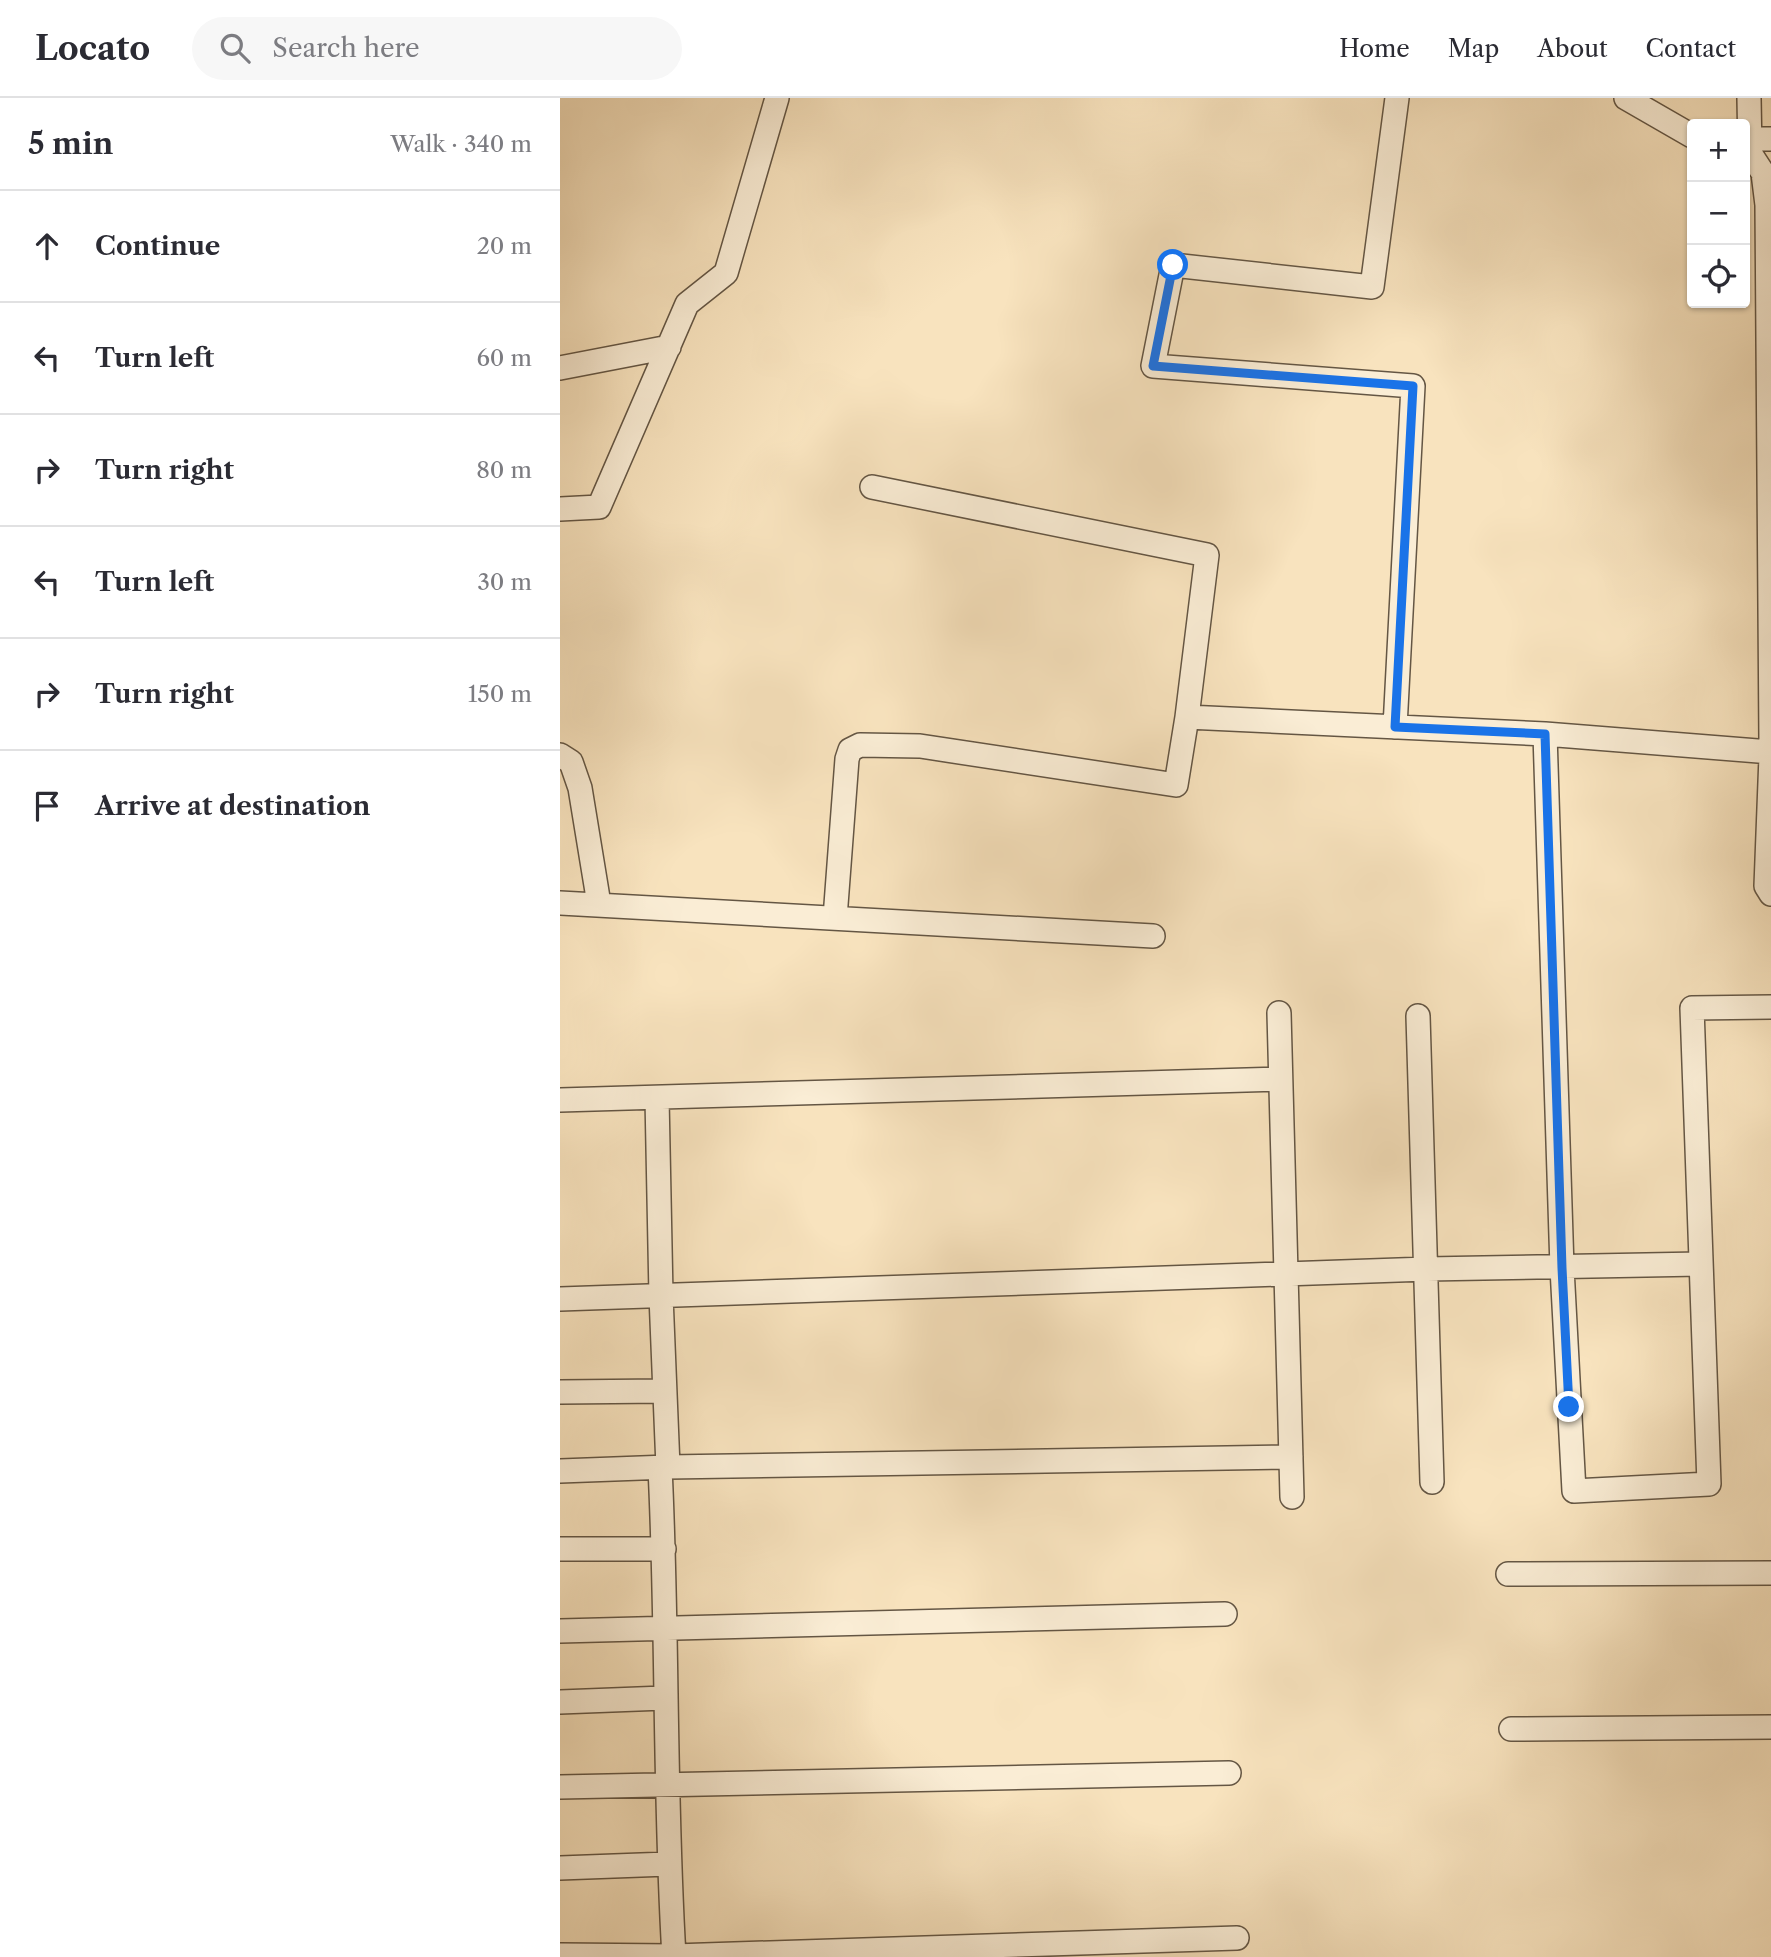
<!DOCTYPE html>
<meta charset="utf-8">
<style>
:root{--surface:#fff;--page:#f7f7f7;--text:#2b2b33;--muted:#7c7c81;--line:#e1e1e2}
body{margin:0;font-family:"Libre Caslon Text",serif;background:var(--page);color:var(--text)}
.controls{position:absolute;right:21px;top:21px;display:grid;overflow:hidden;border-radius:7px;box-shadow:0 2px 5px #0004}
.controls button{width:63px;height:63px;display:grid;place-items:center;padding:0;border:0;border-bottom:2px solid var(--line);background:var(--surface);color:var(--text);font:35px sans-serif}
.stop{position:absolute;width:21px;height:21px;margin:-16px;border:5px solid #1a73e8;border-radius:50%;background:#fff}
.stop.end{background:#1a73e8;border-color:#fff;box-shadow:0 2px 7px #0008}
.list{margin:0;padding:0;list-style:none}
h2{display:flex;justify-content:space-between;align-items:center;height:91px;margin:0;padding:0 28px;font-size:30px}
h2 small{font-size:23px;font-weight:400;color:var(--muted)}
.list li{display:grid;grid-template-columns:46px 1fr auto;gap:21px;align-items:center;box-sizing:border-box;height:112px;padding:0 28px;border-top:2px solid var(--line)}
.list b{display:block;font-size:26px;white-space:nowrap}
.list em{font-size:23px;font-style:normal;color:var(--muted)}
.icon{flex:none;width:38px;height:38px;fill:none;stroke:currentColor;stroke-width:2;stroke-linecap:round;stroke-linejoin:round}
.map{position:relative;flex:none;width:1211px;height:1859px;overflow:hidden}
header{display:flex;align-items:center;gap:42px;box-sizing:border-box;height:98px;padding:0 35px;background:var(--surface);border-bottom:2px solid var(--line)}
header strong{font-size:33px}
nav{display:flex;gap:38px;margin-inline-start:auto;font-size:24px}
.search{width:490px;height:63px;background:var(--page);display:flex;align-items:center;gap:18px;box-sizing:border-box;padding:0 24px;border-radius:38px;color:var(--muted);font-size:26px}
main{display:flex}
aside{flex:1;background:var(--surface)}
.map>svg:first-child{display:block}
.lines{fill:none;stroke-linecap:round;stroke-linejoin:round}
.minor-casing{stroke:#645644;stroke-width:26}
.minor{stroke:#faedd5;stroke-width:23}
.route{stroke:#1a73e8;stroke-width:9}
</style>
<header>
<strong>Locato</strong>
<div class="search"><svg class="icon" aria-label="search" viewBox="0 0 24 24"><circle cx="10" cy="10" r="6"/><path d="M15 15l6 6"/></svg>Search here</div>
<nav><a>Home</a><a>Map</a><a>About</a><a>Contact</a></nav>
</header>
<main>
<aside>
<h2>5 min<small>Walk · 340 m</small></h2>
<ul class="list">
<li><svg class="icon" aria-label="ahead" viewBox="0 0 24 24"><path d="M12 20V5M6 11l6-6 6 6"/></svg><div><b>Continue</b></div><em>20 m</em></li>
<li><svg class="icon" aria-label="left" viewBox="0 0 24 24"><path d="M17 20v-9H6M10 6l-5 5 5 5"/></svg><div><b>Turn left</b></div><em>60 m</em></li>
<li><svg class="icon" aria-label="right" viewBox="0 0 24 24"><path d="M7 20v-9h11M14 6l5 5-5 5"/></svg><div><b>Turn right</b></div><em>80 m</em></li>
<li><svg class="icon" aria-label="left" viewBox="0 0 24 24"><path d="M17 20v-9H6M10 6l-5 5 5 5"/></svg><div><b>Turn left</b></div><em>30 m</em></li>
<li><svg class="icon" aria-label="right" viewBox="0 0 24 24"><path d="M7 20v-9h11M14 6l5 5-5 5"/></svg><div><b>Turn right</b></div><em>150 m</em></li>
<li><svg class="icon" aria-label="arrive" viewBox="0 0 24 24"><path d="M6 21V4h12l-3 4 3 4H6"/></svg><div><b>Arrive at destination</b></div></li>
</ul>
</aside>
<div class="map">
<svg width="1211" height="1859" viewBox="0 0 1211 1859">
<rect width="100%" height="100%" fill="#f8e3be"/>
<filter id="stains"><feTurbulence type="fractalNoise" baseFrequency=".00286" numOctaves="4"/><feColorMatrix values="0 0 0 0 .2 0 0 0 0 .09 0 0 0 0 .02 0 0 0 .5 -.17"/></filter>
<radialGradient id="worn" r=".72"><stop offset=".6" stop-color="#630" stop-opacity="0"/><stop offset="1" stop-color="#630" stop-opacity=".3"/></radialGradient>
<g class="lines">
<g class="minor-casing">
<path id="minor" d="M1066,0l66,38
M1189,0l1,55 13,20 4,32 4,536
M1190,41h21
M0,270l109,-21
M312,389l335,68 -20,162 358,17 226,18
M0,411l39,-2 88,-203 39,-31 51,-175
M835,629l18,-341 -260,-20 20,-101 199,22 25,-189
M985,636l17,534 12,223 135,-7 -17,-476 79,-1
M0,657l11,7 9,26 19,116
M1211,658l-5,130 5,8
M0,805l593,33
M275,820l12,-159 3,-9 10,-5 60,1 256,39 11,-68
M719,915l13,484
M858,918l14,466
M97,1000l4,198 7,171
M0,1002l720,-21
M0,1201l867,-30 273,-5
M0,1294l104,-1
M100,1370c8,162 4,325 14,488
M0,1373l108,-4 623,-10
M0,1451h104
M948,1476l263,-1
M0,1533l665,-17
M0,1604l104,-4
M951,1631l260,-2
M0,1689l669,-14
M0,1770l108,-4
M0,1857l114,1 563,-18"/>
</g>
<use href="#minor" class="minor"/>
</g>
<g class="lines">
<path class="route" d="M613,167l-20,101 260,20 -18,341 150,7 17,534 7,139"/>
</g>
<rect width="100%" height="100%" filter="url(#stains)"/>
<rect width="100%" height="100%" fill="url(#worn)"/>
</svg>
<div class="controls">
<button>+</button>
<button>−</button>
<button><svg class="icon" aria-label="locate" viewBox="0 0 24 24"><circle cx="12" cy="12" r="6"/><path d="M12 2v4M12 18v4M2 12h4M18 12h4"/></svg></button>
</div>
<div class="stop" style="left:613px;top:167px"></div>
<div class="stop end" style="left:1009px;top:1309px"></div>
</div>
</main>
